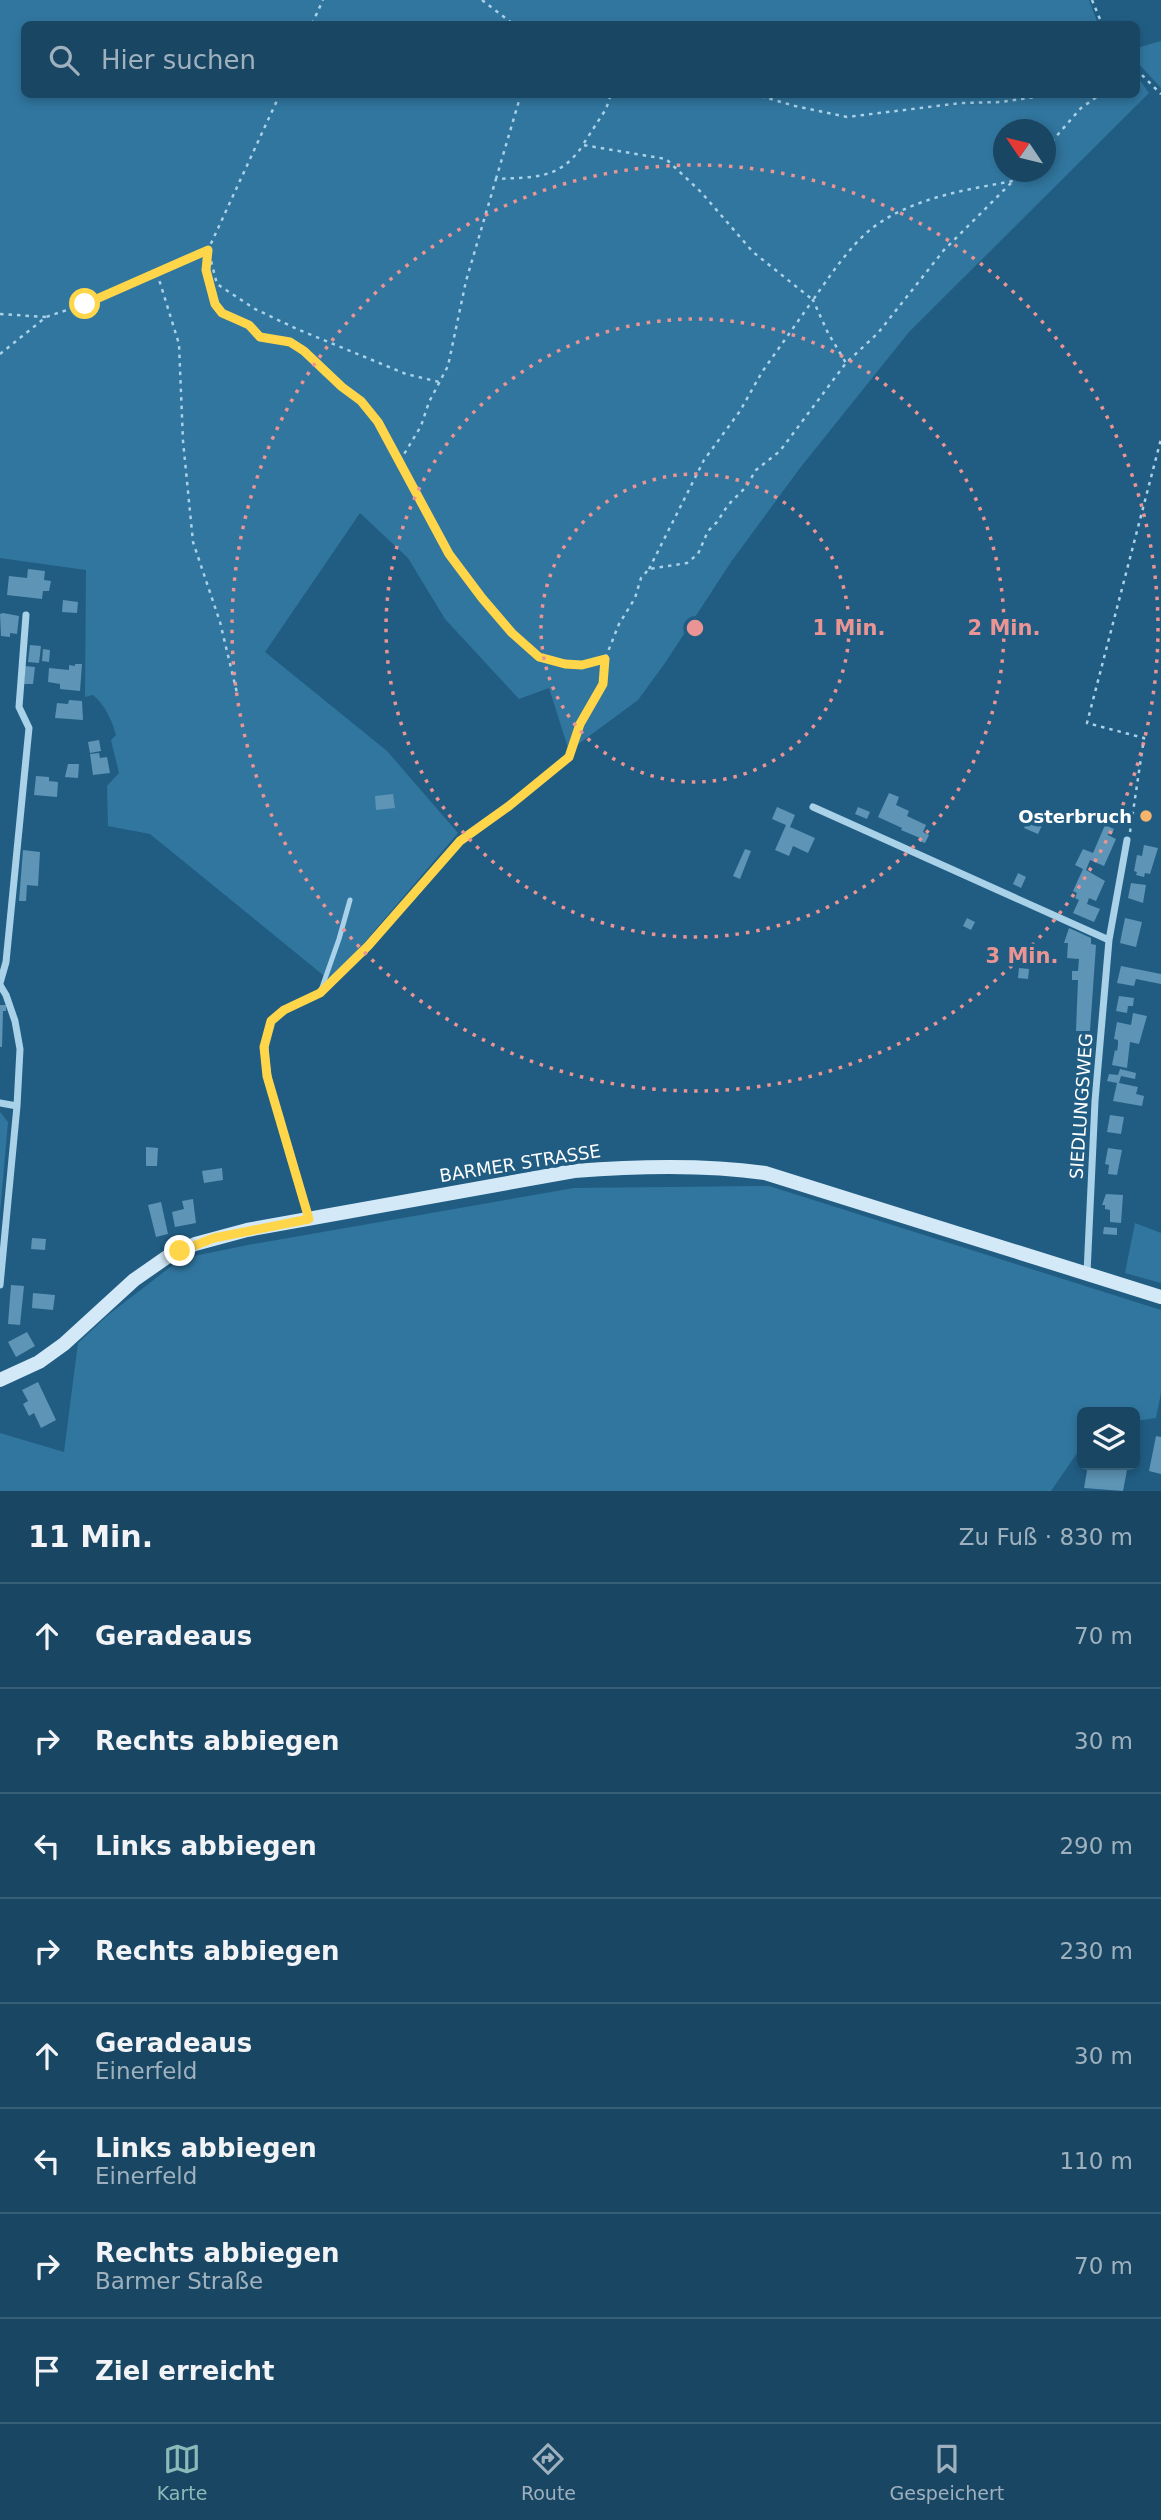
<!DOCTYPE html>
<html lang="de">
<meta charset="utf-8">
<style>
:root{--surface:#194662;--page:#26506b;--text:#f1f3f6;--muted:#9fb1be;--line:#375e77;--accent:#8bbbb9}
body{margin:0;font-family:"DejaVu Sans",sans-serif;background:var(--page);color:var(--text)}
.controls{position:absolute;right:21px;bottom:21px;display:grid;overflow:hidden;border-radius:10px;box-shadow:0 4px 10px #0003}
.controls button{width:63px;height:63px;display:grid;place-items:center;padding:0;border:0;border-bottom:2px solid var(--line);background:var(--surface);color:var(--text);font:35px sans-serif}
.compass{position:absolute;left:993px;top:119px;width:63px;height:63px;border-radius:50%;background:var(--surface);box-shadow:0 4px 10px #0003;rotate:305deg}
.stop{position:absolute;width:21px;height:21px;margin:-16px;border:5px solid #ffd54a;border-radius:50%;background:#fff}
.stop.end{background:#ffd54a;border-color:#fff;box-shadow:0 2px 7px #0008}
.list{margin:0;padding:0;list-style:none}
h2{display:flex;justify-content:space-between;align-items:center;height:91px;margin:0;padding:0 28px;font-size:30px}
h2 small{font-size:23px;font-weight:400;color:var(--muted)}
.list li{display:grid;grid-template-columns:46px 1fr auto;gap:21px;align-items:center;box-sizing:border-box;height:105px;padding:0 28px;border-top:2px solid var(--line)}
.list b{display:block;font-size:26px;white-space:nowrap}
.list p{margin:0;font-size:23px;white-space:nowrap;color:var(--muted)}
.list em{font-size:23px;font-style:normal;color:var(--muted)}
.icon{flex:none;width:38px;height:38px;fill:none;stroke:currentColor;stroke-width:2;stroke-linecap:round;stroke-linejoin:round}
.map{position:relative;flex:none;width:1161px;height:1491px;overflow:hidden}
.search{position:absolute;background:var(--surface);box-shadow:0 4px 10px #0003;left:21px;right:21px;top:21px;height:77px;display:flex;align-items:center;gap:18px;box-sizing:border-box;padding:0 24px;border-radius:10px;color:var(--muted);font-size:26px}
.sheet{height:931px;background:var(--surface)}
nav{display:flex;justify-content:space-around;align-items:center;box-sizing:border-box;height:98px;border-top:2px solid var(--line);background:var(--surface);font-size:19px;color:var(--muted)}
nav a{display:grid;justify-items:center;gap:4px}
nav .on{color:var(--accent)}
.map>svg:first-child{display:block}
.green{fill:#31769f;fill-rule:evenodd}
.building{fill:#5e94b5}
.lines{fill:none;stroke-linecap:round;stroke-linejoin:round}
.path{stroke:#a9d1e8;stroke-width:2.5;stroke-dasharray:3.5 5;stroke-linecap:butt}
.lane{stroke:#a9d1e8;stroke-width:5}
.street{stroke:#a9d1e8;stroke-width:7}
.secondary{stroke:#d3e9f7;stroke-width:14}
.route{stroke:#ffd54a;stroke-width:9}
.ring{fill:none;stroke:#ea9494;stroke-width:3.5;stroke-dasharray:3.5 7}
.poi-dot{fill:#f5b56a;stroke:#215d83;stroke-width:2.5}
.labels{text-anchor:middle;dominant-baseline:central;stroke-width:7;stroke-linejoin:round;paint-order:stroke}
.poi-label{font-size:18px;font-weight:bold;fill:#fff;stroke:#215d83;text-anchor:end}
.street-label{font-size:18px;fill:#fff;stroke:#215d83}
.centre{fill:#ea9494;stroke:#215d83;stroke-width:3.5}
.ring-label{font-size:21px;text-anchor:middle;font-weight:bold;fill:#ea9494;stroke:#215d83;stroke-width:7;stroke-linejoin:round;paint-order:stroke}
</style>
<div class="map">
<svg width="1161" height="1491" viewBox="0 0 1161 1491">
<rect width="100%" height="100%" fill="#215d83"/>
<path class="green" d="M0,0h1089l9,24h-1074v70h1112l1,-18 12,17 -240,239 -109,136 -69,94 -66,101 -27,37 -69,51 -20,-63 -30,11 -74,-80 -37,-61 -48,-45 -95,139 122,99 71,82 -107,125 -23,21 -178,-145 -42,-8 -1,-40 12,-13 -8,-33 5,-5c-4,-15 -11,-30 -23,-40l-8,2 1,-127 -86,-12zM1004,130h42v42h-42z
M1161,41v47l-25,-27 1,-13z
M0,1112l8,10 -8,91z
M769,1186l392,124v83l-5,25 -21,3v-9h-53v34l-31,45h-1051v-58l64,19 14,-109 30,-28 65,-50 21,-9 54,-11 326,-57z
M1135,1223l26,10v50l-36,-10z"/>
<path class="building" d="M28,569l17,2 -1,9 7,1 -2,10h-6l-1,8 -35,-4 2,-19 18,2z
M63,600l15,2 -1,11 -15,-1z
M3,613l16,3 -2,18 -7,-1v4l-9,-1 -1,-22z
M30,645l11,1 -2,17 -11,-1z
M43,649l7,1 -1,12 -7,-1z
M75,664h7l-2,27 -20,-2v-5l-12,-2 1,-14 20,2v-5l6,1z
M25,666l10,1 -2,17h-9z
M69,700l13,1 1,19 -28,-2 2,-15 11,1z
M99,740l2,11 -11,2 -2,-11z
M99,753l1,5 7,-1 3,16 -17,2 -3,-21z
M68,764h11l-1,14 -13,-1z
M36,776l13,1v4l9,1 -1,15 -23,-2z
M889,793l10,4 -3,8 13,6 -2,5 19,9 -3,7 6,3 -4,8 -6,-2 1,-3 -19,-8 1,-2 -24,-11z
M393,794l2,14 -19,2 -1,-14z
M777,807l18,8 -5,12 25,11 -7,15 -15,-7 -4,10 -14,-6 11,-25 -14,-6z
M858,807l12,5 -3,7 -12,-5z
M1031,813l14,6 -7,15 -14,-6z
M1105,825l9,4 -2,5 -4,-1v2l8,4 -12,27 -14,-6 -4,10 19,11 -9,20 -7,-3 -2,6 13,5 -6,13 -21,-9 6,-13 -4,-2 2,-5 -4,-2 10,-22 -8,-4 8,-16 10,4z
M1144,845l14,3 -8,26 -5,-1 -1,4 -8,-2 1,-3 -3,-1 3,-16 5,1z
M745,849l6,2 -11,28 -7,-3z
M23,850l17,2 -2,34 -11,-1 -1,16h-7z
M1018,873l8,4 -5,11 -8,-4z
M1131,883l15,2 -3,18 -15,-5z
M967,918l8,4 -4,8 -8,-4z
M1125,918l17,4 -6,25 -16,-4z
M1069,928l22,10v6l5,1 -6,86h-14l2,-51h-6v-9h6l1,-12 -12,-1 1,-15h-4z
M1121,966l40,8v10l-25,-5 -2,7 -17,-3z
M1019,968l10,1 -1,10 -10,-1z
M1119,996l15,2 -1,8h-5l-1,7 -11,-2z
M0,1005h6v6h-3l-1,36h-2z
M1133,1013l14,3 -8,28 -9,-2 -3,26 -15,-3 3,-15 2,1 1,-6v-5l-4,-1 3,-17 14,3z
M1120,1069l16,4 -1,6 -14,-3 -2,7 19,4 -2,7 8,2 -2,10 -29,-5 4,-18 -10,-2 2,-7 9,1z
M1110,1115l14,2 -3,17 -14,-2z
M146,1147l12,1 -1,18h-11z
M1108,1148l14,2 -5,25 -9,-1 1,-9 -4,-1z
M222,1168l1,12 -19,3 -2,-12z
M1106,1194l17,1 -2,28 -11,-1v-12l-5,-1v-4h-3z
M193,1199l3,24 -21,4 -3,-15 12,-3 -2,-8z
M161,1202l7,32 -12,3 -8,-32z
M1104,1227l13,1v7l-14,-1z
M32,1238l14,1 -1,11 -14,-1z
M11,1285l13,1 -4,39 -12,-1z
M33,1293l22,2 -2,15 -21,-2z
M27,1332l8,14 -19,11 -8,-15z
M38,1382l18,38 -15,8 -7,-15 -5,3 -6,-12 5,-3 -6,-11z
M1156,1436l5,1v37l-12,-3z
M1088,1465h40l-5,26 -39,-3z"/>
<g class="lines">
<path class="path" d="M482,0l31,24
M1092,0l10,24
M312,24l11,-24
M1136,69l25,25
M280,94l-72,156 -2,20 9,34 7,9 27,12 11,12 30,5 14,9 38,36 19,14 17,21 71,132 33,44 30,35 27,24 26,7 17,1 23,-6 14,-35 16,-26 6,-20 8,-9 38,-6 11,-9 10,-23 9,-9 11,-17 18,-18 10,-17 24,-19 66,-88 32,-30 66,-83 78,-78
M753,94l42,12 52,11 114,-14 40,-1 53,-8
M584,143l22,-34 5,-15
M1046,148l35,-40 20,-14
M496,179l25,-85
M209,253l8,31 38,25 42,20 109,45 33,8
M157,273l22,71 4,97 10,101 27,80 17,71
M0,314l46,3
M0,354l46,-37 39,-13 123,-54
M400,461l21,-35 8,-24 19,-36 18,-85 30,-102c38,-2 64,1 87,-34l83,14 35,33 52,60 60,48c16,-23 36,-53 58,-71 40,-31 94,-39 142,-48
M649,569l55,-109 36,-49 22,-39 51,-72 15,33 18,30
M1130,832l14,-94 -57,-15 74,-284
M338,974l30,-28 92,-105 49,-35 60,-49 11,-33 23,-40 2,-25"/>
<path class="lane" d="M308,1216c-12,-40 -55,-158 -38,-193 8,-16 34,-23 50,-30l19,-54 11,-39"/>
<path class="street" d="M813,807l296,133
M0,983l6,-21 23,-234 -10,-21 7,-92
M0,985l6,10 9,26 5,28 -3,57 -17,179
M0,1103l17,3
M1087,1273l8,-172 14,-161 18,-100"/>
<path class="secondary" d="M0,1380l39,-18 25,-18 70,-64 33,-23 28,-13 52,-14 327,-59c63,-5 129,-7 191,2l396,124"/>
</g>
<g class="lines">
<path class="route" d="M85,304l123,-54 -2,20 9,34 7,9 27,12 11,12 30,5 14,9 38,36 19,14 17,21 71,132 33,44 30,35 27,24 26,7 17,1 23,-6 -2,25 -23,40 -11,33 -60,49 -49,35 -92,105 -48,47 -36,17 -13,11 -7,26 3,29 42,143 -95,19 -34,13"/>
</g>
<g class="ring">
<circle cx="695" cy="628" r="154"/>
<circle cx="695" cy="628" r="309"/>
<circle cx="695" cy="628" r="463"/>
</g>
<circle class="poi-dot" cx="1146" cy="816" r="7"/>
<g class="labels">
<g class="poi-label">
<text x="1132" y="816">Osterbruch</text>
</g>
<g class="street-label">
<text transform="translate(1081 1106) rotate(-86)">SIEDLUNGSWEG</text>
<text transform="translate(520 1163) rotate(-9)">BARMER STRASSE</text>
</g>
</g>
<circle cx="695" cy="628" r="10" class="centre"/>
<g class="ring-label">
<text x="849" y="635">1 Min.</text>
<text x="1004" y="635">2 Min.</text>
<text x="1022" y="963">3 Min.</text>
</g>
</svg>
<div class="controls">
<button><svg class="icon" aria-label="layers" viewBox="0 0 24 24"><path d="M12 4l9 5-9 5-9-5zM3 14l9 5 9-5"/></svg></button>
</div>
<svg class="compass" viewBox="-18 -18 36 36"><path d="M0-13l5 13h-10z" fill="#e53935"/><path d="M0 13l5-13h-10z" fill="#9fb1be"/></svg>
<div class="stop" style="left:85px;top:304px"></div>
<div class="stop end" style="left:180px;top:1251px"></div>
<div class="search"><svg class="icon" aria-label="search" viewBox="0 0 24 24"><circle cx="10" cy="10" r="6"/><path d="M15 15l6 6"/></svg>Hier suchen</div>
</div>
<section class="sheet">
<h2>11 Min.<small>Zu Fuß · 830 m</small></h2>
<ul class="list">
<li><svg class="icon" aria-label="ahead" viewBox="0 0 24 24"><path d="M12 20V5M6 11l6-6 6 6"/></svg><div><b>Geradeaus</b></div><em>70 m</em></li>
<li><svg class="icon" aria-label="right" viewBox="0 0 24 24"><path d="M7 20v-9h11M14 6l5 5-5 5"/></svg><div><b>Rechts abbiegen</b></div><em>30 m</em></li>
<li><svg class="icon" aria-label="left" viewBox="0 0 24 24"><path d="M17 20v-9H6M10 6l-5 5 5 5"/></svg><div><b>Links abbiegen</b></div><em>290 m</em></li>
<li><svg class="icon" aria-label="right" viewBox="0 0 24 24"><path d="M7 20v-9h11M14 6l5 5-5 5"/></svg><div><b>Rechts abbiegen</b></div><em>230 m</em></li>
<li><svg class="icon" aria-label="ahead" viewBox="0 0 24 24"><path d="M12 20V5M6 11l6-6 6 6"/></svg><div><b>Geradeaus</b><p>Einerfeld</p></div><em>30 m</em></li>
<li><svg class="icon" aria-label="left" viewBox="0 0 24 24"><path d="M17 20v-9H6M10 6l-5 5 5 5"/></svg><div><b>Links abbiegen</b><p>Einerfeld</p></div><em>110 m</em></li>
<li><svg class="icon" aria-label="right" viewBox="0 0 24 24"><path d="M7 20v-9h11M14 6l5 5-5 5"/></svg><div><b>Rechts abbiegen</b><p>Barmer Straße</p></div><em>70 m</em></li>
<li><svg class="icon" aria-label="arrive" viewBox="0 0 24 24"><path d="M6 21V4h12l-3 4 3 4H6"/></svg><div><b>Ziel erreicht</b></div></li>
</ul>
</section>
<nav>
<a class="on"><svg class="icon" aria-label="map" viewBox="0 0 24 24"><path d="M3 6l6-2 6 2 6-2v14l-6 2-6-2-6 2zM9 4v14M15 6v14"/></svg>Karte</a>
<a><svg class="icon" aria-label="directions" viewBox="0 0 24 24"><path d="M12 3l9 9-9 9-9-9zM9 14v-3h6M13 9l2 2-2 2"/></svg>Route</a>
<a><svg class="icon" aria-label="saved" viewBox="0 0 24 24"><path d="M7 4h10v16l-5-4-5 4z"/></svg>Gespeichert</a>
</nav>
